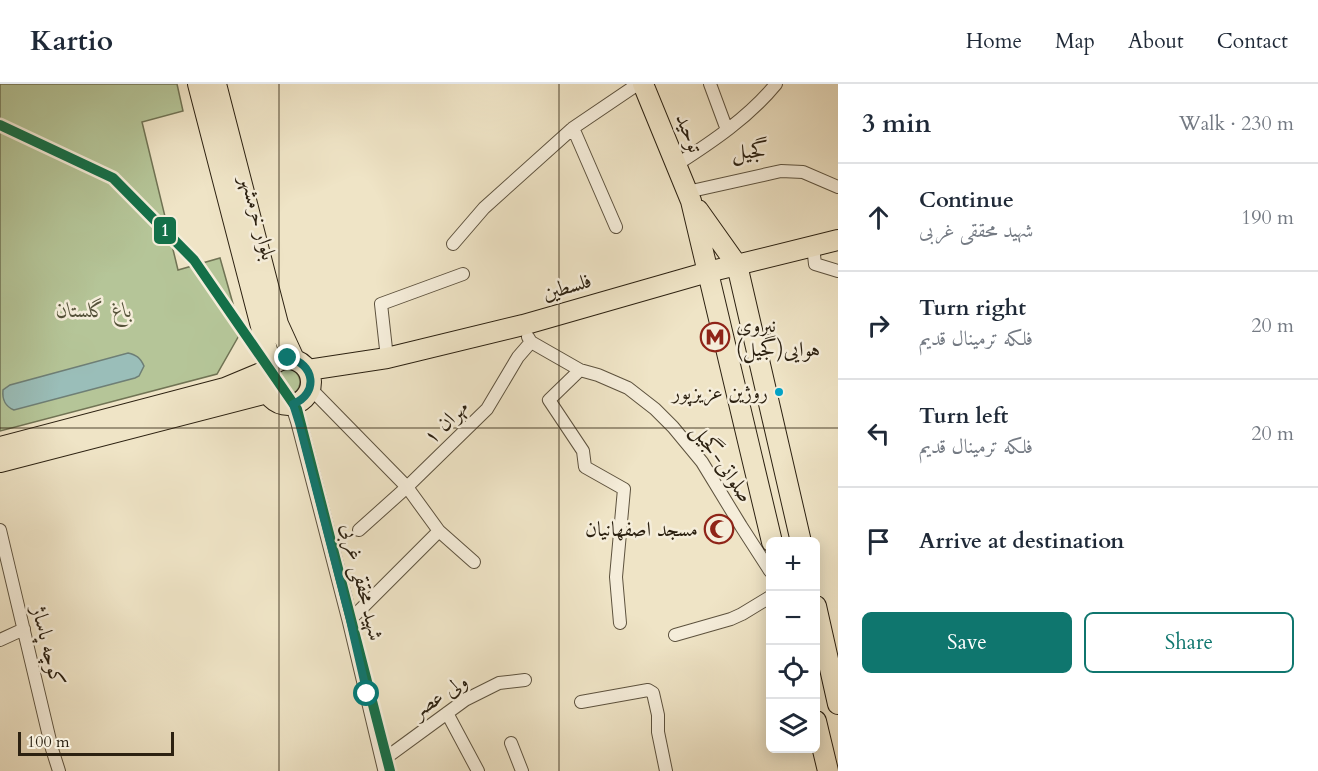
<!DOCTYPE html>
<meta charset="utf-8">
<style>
:root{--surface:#fff;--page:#f2f2f3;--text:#1f2937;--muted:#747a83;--line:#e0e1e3;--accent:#0f766e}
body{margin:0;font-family:Cardo,Amiri,serif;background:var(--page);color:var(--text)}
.controls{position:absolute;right:18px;bottom:18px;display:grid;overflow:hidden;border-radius:9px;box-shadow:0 3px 15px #0003}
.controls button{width:54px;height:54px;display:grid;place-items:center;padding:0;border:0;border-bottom:2px solid var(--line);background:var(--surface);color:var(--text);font:30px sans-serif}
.scale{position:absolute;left:18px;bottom:15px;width:156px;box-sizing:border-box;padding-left:6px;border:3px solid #2c2111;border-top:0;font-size:16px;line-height:21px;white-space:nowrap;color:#2c2111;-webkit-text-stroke:4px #f5edda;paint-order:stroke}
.stop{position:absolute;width:18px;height:18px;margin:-14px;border:4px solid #0f766e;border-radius:50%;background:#fff}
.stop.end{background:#0f766e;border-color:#fff;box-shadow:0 2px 6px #0008}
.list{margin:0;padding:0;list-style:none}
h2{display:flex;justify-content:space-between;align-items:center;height:78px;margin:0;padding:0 24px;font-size:26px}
h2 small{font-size:20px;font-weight:400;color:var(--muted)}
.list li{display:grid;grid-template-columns:39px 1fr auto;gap:18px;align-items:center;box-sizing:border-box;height:108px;padding:0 24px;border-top:2px solid var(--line)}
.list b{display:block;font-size:22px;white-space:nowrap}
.list p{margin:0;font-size:20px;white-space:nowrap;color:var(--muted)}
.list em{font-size:20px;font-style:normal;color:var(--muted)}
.actions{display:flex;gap:12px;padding:18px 24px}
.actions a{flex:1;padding:14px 0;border:2px solid var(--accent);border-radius:9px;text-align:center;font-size:21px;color:var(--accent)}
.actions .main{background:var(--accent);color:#fff}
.icon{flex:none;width:33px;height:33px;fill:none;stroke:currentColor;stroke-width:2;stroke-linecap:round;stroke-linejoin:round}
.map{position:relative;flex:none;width:838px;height:687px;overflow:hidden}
header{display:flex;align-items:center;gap:36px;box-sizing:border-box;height:84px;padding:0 30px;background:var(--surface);border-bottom:2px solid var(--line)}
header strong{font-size:28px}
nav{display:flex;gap:33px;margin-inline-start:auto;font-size:21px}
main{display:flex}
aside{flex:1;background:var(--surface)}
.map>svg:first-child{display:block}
.green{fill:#b5c598;stroke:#707354;stroke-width:1.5}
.water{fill:#9abeb9;stroke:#6e7f76;stroke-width:1.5}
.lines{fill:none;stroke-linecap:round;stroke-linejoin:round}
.minor-casing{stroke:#5d523e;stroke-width:14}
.tertiary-casing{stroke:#5d523e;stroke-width:17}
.primary-casing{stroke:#2c2111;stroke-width:22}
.minor{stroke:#f5edda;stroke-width:12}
.tertiary{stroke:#f5edda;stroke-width:15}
.primary{stroke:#efe4c6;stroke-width:20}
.metro-1-casing{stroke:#f5edda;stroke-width:15}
.metro-1{stroke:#147049;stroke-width:10}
.route{stroke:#0f766e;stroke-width:8}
.grid{fill:none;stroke:#2c2111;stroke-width:1.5;stroke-opacity:0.55}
.bus-dot{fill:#02a2c5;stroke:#f5edda;stroke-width:2}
.labels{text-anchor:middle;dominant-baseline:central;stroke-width:5;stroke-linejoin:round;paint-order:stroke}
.bus-label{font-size:20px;fill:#2c2111;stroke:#f5edda;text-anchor:end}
.street-label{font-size:21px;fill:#2c2111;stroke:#f5edda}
.park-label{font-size:21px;font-style:italic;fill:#55523a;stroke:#f5edda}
.poi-label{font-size:21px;fill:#2c2111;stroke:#f5edda;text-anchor:start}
.neighbourhood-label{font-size:22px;fill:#2c2111;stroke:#f5edda}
.line-badge{stroke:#f5edda;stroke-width:2}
.badge-label{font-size:16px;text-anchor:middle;font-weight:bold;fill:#fff}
</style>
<header>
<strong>Kartio</strong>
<nav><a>Home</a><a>Map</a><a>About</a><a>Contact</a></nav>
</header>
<main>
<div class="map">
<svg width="838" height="687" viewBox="0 0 838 687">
<rect width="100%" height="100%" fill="#efe4c6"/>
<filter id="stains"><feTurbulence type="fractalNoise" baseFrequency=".00333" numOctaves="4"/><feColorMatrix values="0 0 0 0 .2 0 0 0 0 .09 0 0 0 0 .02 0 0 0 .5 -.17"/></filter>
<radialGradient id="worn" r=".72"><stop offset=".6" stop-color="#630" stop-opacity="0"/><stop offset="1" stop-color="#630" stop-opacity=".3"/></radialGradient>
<path class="green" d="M0,0h177l6,27 -41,11 36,148 42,-12 21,74 -24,42 -217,57z
M274 298a13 13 0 1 1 26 0a13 13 0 1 1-26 0Z"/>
<path class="water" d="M128,269c8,2 12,4 16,13l-5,10 -4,2 -121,32c-9,-4 -12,-10 -11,-20l7,-5z"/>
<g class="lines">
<g class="minor-casing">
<path id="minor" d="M710,0l17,46
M573,44l43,99
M676,81c36,-23 73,-48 100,-81
M687,108l94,-21 22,1 35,15
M453,160l31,-36 89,-80 65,-44
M813,162l2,18 23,7
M531,258l49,28 18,5 30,13 27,21 18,18 29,35 39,64 29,45
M387,274l-6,-54 82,-30
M580,286l-31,30 34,51 2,16 39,22 -8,88 4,46
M310,304l97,99 32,44 35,31
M0,446l52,219 7,22
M359,446l48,-43 80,-78 31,-52 13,-15 -3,-5
M350,536l89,-89
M675,551l56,-16 11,-5 28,-17
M0,556l24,-11
M581,618l67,-12 5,3 5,22v17l8,39
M447,629l31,58
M511,659l11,28
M383,676l82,-60 34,-17 26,-3"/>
</g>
<g class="tertiary-casing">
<path id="tertiary" d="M293,320l6,19 51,197 36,151"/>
</g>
<g class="primary-casing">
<path id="primary" d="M198,0l73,281
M216,0l62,240 16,35
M643,0l48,117 81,341
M698,126l39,55 64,277
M265 298a23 23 0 1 1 46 0a23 23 0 1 1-46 0Z
M308,286l79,-12 136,-33 185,-53 130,-32
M0,363l225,-59 43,-18
M0,378l267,-69
M816,522l22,98
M816,637l12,50"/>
</g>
<use href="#minor" class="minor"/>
<use href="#tertiary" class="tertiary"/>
<use href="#primary" class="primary"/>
<g class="metro-1-casing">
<path id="metro-1" d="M0,41l113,53 81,82 103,149 93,362"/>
</g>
<use href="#metro-1" class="metro-1"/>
</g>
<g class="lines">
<path class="route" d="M288,274c27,5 31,36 5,46l6,19 51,197 17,74"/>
</g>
<path class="grid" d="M279,0v687M559,0v687M0,344h838"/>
<defs>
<g id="metro-ring" transform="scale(1.5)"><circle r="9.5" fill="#f5edda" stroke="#8f2418" stroke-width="1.5"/><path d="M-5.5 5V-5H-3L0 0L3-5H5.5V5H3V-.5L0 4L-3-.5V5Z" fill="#8f2418"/></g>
<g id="mosque-ring" transform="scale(1.5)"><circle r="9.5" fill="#f5edda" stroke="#8f2418" stroke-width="1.5"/><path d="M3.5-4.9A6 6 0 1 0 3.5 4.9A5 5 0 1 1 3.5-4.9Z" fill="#8f2418"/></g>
</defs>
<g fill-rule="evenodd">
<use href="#metro-ring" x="715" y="253"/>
<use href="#mosque-ring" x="719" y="445"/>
</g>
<circle class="bus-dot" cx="779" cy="308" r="5"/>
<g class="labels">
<g class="bus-label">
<text x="768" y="308">روژین عزیزپور</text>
</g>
<g class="street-label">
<text transform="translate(689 49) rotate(68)">توحید</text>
<text transform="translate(258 134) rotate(75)">بلوار خرمشهر</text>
<text transform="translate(567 203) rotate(-16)">فلسطین</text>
<text transform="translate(446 338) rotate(-44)">مهران ۱</text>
<text transform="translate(722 379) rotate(55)">صلواتی-گجیل</text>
<text transform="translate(362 498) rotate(76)">شهید محققی غربی</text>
<text transform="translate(48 562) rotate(76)">کوچه پاساژ</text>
<text transform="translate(440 612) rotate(-33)">ولی عصر</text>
</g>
<g class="park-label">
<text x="94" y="226">باغ گلستان</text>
</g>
<g class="poi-label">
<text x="736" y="241">نیروی<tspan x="736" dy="24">هوایی(گجیل)</tspan></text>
<text x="698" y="445" text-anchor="end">مسجد اصفهانیان</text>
</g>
<g class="neighbourhood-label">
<text x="750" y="67">گجیل</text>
</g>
</g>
<rect class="line-badge" x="153" y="132" width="24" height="29" rx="6" fill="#147049"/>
<g class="badge-label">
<text x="165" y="152">1</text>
</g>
<rect width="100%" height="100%" filter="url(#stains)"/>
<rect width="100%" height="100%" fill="url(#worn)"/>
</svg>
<div class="controls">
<button>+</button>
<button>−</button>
<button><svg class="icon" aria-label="locate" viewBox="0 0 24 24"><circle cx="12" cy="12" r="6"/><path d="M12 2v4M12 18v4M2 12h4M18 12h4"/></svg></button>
<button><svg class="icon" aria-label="layers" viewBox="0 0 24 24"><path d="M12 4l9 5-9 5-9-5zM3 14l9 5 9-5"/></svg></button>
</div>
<div class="scale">100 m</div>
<div class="stop" style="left:367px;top:610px"></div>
<div class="stop end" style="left:288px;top:274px"></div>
</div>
<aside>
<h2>3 min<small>Walk · 230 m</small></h2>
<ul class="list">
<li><svg class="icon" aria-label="ahead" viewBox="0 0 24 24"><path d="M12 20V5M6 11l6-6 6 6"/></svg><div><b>Continue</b><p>شهید محققی غربی</p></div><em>190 m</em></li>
<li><svg class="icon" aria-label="right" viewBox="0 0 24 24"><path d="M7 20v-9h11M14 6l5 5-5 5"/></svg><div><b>Turn right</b><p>فلکه ترمینال قدیم</p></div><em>20 m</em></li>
<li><svg class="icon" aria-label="left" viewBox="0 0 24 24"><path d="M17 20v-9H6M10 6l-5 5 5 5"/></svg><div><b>Turn left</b><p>فلکه ترمینال قدیم</p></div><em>20 m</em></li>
<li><svg class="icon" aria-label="arrive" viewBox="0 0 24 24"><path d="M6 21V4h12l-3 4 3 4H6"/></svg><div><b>Arrive at destination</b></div></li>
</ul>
<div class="actions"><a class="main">Save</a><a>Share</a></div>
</aside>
</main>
